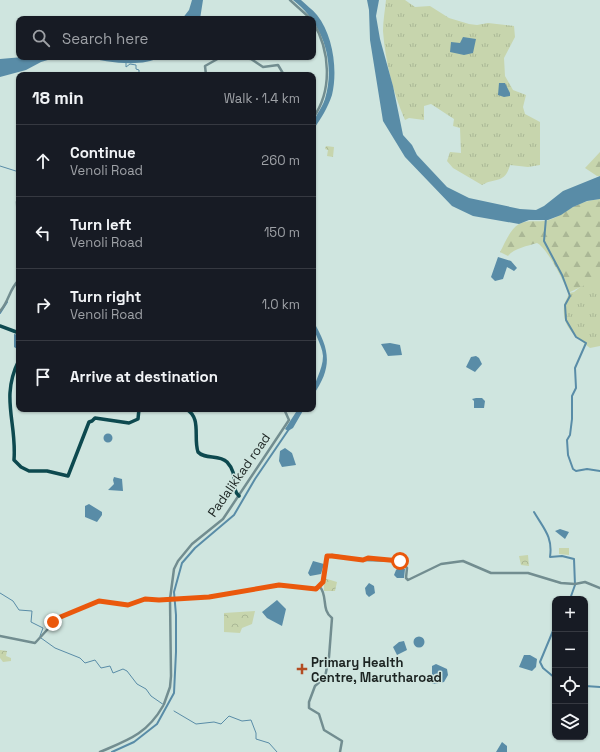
<!DOCTYPE html>
<meta charset="utf-8">
<style>
:root{--surface:#171b24;--page:#20242c;--text:#f1f3f6;--muted:#9ea1a6;--line:#363941}
body{margin:0;font-family:"Space Grotesk",sans-serif;background:var(--page);color:var(--text)}
.controls{position:absolute;right:12px;bottom:12px;display:grid;overflow:hidden;border-radius:8px;box-shadow:0 1px 3px #0004}
.controls button{width:36px;height:36px;display:grid;place-items:center;padding:0;border:0;border-bottom:1px solid var(--line);background:var(--surface);color:var(--text);font:20px sans-serif}
.stop{position:absolute;width:12px;height:12px;margin:-9px;border:3px solid #ea580c;border-radius:50%;background:#fff}
.stop.end{background:#ea580c;border-color:#fff;box-shadow:0 1px 4px #0008}
.list{margin:0;padding:0;list-style:none}
h2{display:flex;justify-content:space-between;align-items:center;height:52px;margin:0;padding:0 16px;font-size:17px}
h2 small{font-size:13px;font-weight:400;color:var(--muted)}
.list li{display:grid;grid-template-columns:26px 1fr auto;gap:12px;align-items:center;box-sizing:border-box;height:72px;padding:0 16px;border-top:1px solid var(--line)}
.list b{display:block;font-size:15px;white-space:nowrap}
.list p{margin:0;font-size:13px;white-space:nowrap;color:var(--muted)}
.list em{font-size:13px;font-style:normal;color:var(--muted)}
.icon{flex:none;width:22px;height:22px;fill:none;stroke:currentColor;stroke-width:2;stroke-linecap:round;stroke-linejoin:round}
.map{position:relative;flex:none;width:600px;height:752px;overflow:hidden}
.search{position:absolute;background:var(--surface);box-shadow:0 1px 3px #0004;left:16px;top:16px;width:300px;height:44px;display:flex;align-items:center;gap:10px;box-sizing:border-box;padding:0 14px;border-radius:8px;color:var(--muted);font-size:15px}
.panel{position:absolute;background:var(--surface);box-shadow:0 1px 3px #0004;left:16px;top:72px;width:300px;height:340px;border-radius:8px}
.map>svg:first-child{display:block}
.grass{fill:url(#grass-tufts)}
.forest{fill:url(#forest-firs)}
.park{fill:url(#park-crowns)}
.water{fill:#598ca7}
.lines{fill:none;stroke-linecap:round;stroke-linejoin:round}
.stream{stroke:#598ca7;stroke-width:1}
.canal{stroke:#598ca7;stroke-width:2}
.minor{stroke:#728d90;stroke-width:2.5}
.major{stroke:#0d494f;stroke-width:3.5}
.route{stroke:#ea580c;stroke-width:5}
.poi-dot{fill:#b34d23;stroke:#cfe5df;stroke-width:1.5}
.labels{text-anchor:middle;dominant-baseline:central;stroke-width:3;stroke-linejoin:round;paint-order:stroke}
.street-label{font-size:13px;fill:#1c2422;stroke:#cfe5df}
.poi-label{font-size:13px;font-weight:bold;fill:#1c2422;stroke:#cfe5df;text-anchor:start}
</style>
<div class="map">
<svg width="600" height="752" viewBox="0 0 600 752">
<defs>
<pattern id="grass-tufts" width="24" height="20" patternUnits="userSpaceOnUse"><rect width="24" height="20" fill="#c7d5ad"/><path d="M3 7l-1-3M5 7V3M7 7l1-3M15 17l-1-3M17 17v-4M19 17l1-3" fill="none" stroke="#aab795"/></pattern>
<pattern id="forest-firs" width="22" height="20" patternUnits="userSpaceOnUse"><rect width="22" height="20" fill="#c7d5ad"/><path d="M5 1l3.5 6h-7zM16 11l3.5 6h-7z" fill="#aab795"/></pattern>
<pattern id="park-crowns" width="20" height="18" patternUnits="userSpaceOnUse"><rect width="20" height="18" fill="#c7d5ad"/><path d="M2 6a3 3 0 1 1 6 0M12 15a3 3 0 1 1 6 0" fill="none" stroke="#aab795"/></pattern>
</defs>
<rect width="100%" height="100%" fill="#cfe5df"/>
<path class="grass" d="M386,0h19l10,7 15,-1 19,12 20,6 8,1 11,-2 26,3 1,11 -11,21 1,18 8,14 13,5 -3,12 2,7 15,8v43l-12,2 -18,-2c-5,19 -14,12 -28,20l-29,-17 -6,-7 3,-9 11,1 -1,-25 -7,-2 1,-7 -23,-15 -7,2v14l-15,-2 -4,2c-12,-27 -20,-60 -22,-89 0,-10 2,-21 3,-31z
M597,278h3v68l-10,2c-14,-12 -28,-20 -26,-41 0,-5 4,-9 5,-14l5,-1 10,-8z"/>
<path class="forest" d="M600,152v24h-3l-12,-8z
M600,199v79l-32,15c-4,-12 -21,-45 -31,-50 -9,3 -23,5 -29,13l-8,-4c5,-9 10,-23 19,-28 10,-5 19,-1 30,-4 10,-3 16,-9 24,-13 9,-5 18,-7 27,-8z"/>
<path class="park" d="M326,146l8,1 -1,10 -6,-1 1,-6 -3,-1z
M559,548h10v7l-10,-1z
M528,555l1,11 -8,-1 -2,-9z
M324,578l13,4 -2,9h-11z
M255,611l-3,13 -10,4 -2,5 -16,-1v-19z
M0,650l7,1 -1,5 5,2v3l-8,1 -3,-4z"/>
<path class="water" d="M192,0h11l-3,19h-18l7,-9z
M293,0h8c5,5 11,9 16,15 16,20 21,55 15,80 -4,12 -11,24 -19,35 0,-14 8,-19 12,-31 11,-37 -2,-76 -32,-99z
M367,0h12l-3,16 4,23 13,47 10,49 9,10 5,10 30,32 22,11 51,11 16,1 8,-4 19,-15 37,-15v23l-13,2 -14,6 -12,8 -13,5h-19l-10,4 -46,-8 -21,-10 -47,-49 -22,-36 -13,-81 -1,-30z
M463,37l13,2 -3,14 -9,2 -14,-3 1,-10 9,1z
M23,57h35l-17,5 -15,8 -26,7v-18z
M86,57h73c-16,11 -54,5 -73,0z
M499,83h6l5,10v3l-6,1 -6,-2z
M498,257l13,4 6,7 -3,3 -7,-4 -4,12 -8,2 -4,-4z
M313,321c17,28 20,46 0,74 0,-13 10,-24 10,-39 -1,-13 -10,-22 -10,-35z
M14,334l5,1v15l-5,-3z
M390,343l10,2 2,10 -14,1 -7,-12z
M476,356l3,2 3,6 -7,8 -9,-5 5,-10z
M476,398h6l3,3 -1,7h-10v-7l-2,-2z
M298,409h6l-11,19 -5,3 -3,-2z
M103.5 438a4.5 4.5 0 1 1 9 0a4.5 4.5 0 1 1-9 0Z
M285,448l7,5 4,12 -14,2 -3,-6 1,-10z
M114,477l8,2 1,12 -15,-1 6,-6 -1,-4z
M89,504l13,8v3l-5,7 -12,-5v-11z
M560,529l9,3 -4,7 -10,-8z
M313,561l11,3 -3,10 -11,2 -2,-3z
M401,565l1,4h3l-1,9h-7l-3,-3 2,-5z
M369,583l5,3 1,7 -6,4 -3,-3 -1,-6z
M277,600l9,9 -4,17 -15,-8 -5,-6z
M413.5 642a5.5 5.5 0 1 1 11 0a5.5 5.5 0 1 1-11 0Z
M404,641l3,9 -10,5 -4,-8 6,-5z
M524,655h6l7,4 -1,8 -4,4 -13,-4z
M436,664l11,5 1,6 -4,7 -10,2 -2,-1v-17z
M502,742l5,4v6h-11z"/>
<g class="lines">
<path class="stream" d="M126,61v6l4,-3 6,1v4l3,1v5
M0,166l19,6v2
M0,593l13,8 6,9 13,1 -1,11 12,6 -3,8
M41,638l14,10 25,10 5,5 10,-3 6,8 9,-2 3,7 10,-4 4,2 10,13 9,5 5,7 13,9
M174,711l22,13 18,-2 7,2 8,-8 13,5 9,-1 5,13v6l13,4 8,9"/>
<path class="canal" d="M546,218l-2,23 18,34 8,21 -5,9 1,15 10,17 10,6 -11,25 1,20 -4,8v23l-2,16 -3,5 1,15 5,14 3,2 11,-2 13,2
M0,313l7,-11
M534,512c10,17 19,25 16,45l12,-1 12,3 1,26 -5,14
M555,626l-15,36 3,6 12,10
M585,686l15,1
M112,752l22,-10 23,-18 17,-31 2,-41v-37l-2,-23 8,-29 13,-15 39,-33 21,-36 34,-50"/>
<path class="minor" d="M290,0l21,19
M313,22c17,28 20,68 0,96
M235,57l16,2 12,8 15,-2 6,10
M206,75l-1,-9 16,-9
M19,196l-2,6 2,40
M0,311c9,-9 9,-22 19,-31
M320,587c8,9 1,23 12,31l-3,39 -4,20 -10,9 -6,16v6l10,6 5,16 18,11 -2,11
M0,636l35,7 23,-25 41,-17 29,4 17,-6 14,1 50,-3 70,-12 37,4 7,-7 4,-25 5,-2 31,5 37,1 7,7 -1,10 2,2 33,-16 22,-3 28,12h37l33,10 14,1 10,-2 15,6
M164,704l6,-17 1,-11 -1,-77 4,-30 4,-8 14,-17 31,-25 66,-99 -5,-11
M100,752c28,-12 47,-18 63,-46"/>
<path class="major" d="M0,326l19,7
M19,360c-19,38 -2,62 -5,100l7,7 8,4h18l21,5 21,-54 3,-1 3,-3 34,5 9,-4 1,-10
M186,409c16,9 7,28 12,43 7,8 21,2 29,10 13,14 2,24 12,34"/>
</g>
<g class="lines">
<path class="route" d="M53,622l5,-4 41,-17 29,4 17,-6 14,1 50,-3 70,-12 37,4 7,-7 4,-26h5l31,4 5,-2 32,3"/>
</g>
<path class="poi-dot" d="M300 663h4v4h4v4h-4v4h-4v-4h-4v-4h4z"/>
<g class="labels">
<g class="street-label">
<text transform="translate(239 475) rotate(-55)">Padalikkad road</text>
</g>
<g class="poi-label">
<text x="311" y="662">Primary Health<tspan x="311" dy="15">Centre, Marutharoad</tspan></text>
</g>
</g>
</svg>
<div class="controls">
<button>+</button>
<button>−</button>
<button><svg class="icon" aria-label="locate" viewBox="0 0 24 24"><circle cx="12" cy="12" r="6"/><path d="M12 2v4M12 18v4M2 12h4M18 12h4"/></svg></button>
<button><svg class="icon" aria-label="layers" viewBox="0 0 24 24"><path d="M12 4l9 5-9 5-9-5zM3 14l9 5 9-5"/></svg></button>
</div>
<div class="stop" style="left:400px;top:561px"></div>
<div class="stop end" style="left:53px;top:622px"></div>
<div class="search"><svg class="icon" aria-label="search" viewBox="0 0 24 24"><circle cx="10" cy="10" r="6"/><path d="M15 15l6 6"/></svg>Search here</div>
<section class="panel">
<h2>18 min<small>Walk · 1.4 km</small></h2>
<ul class="list">
<li><svg class="icon" aria-label="ahead" viewBox="0 0 24 24"><path d="M12 20V5M6 11l6-6 6 6"/></svg><div><b>Continue</b><p>Venoli Road</p></div><em>260 m</em></li>
<li><svg class="icon" aria-label="left" viewBox="0 0 24 24"><path d="M17 20v-9H6M10 6l-5 5 5 5"/></svg><div><b>Turn left</b><p>Venoli Road</p></div><em>150 m</em></li>
<li><svg class="icon" aria-label="right" viewBox="0 0 24 24"><path d="M7 20v-9h11M14 6l5 5-5 5"/></svg><div><b>Turn right</b><p>Venoli Road</p></div><em>1.0 km</em></li>
<li><svg class="icon" aria-label="arrive" viewBox="0 0 24 24"><path d="M6 21V4h12l-3 4 3 4H6"/></svg><div><b>Arrive at destination</b></div></li>
</ul>
</section>
</div>
